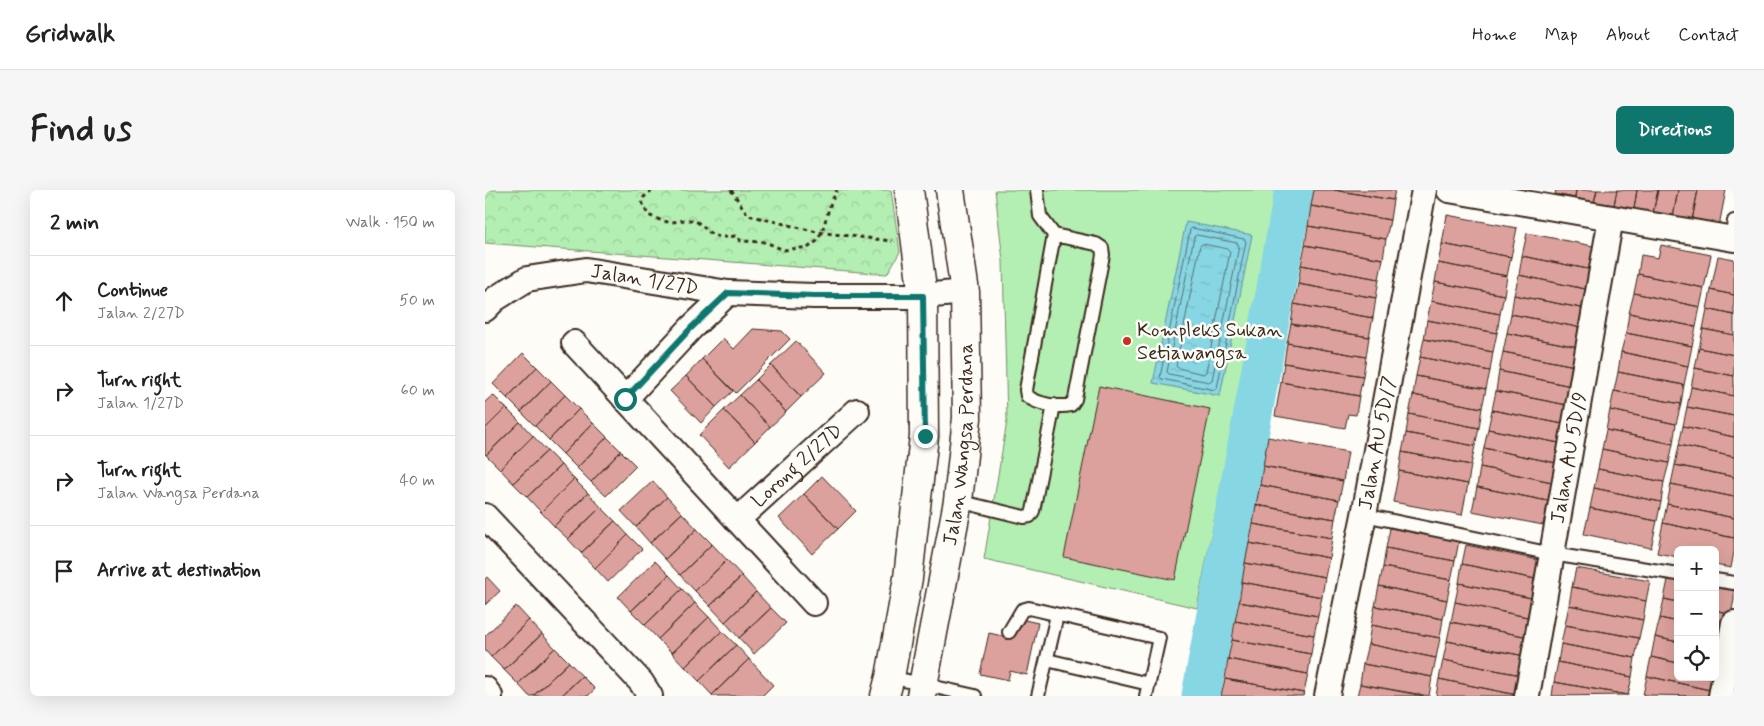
<!DOCTYPE html>
<meta charset="utf-8">
<style>
:root{--surface:#fff;--page:#f6f6f6;--text:#222;--muted:#767676;--line:#e0e0e0;--accent:#0f766e}
body{margin:0;font-family:Mynerve,sans-serif;background:var(--page);color:var(--text)}
.controls{position:absolute;right:15px;bottom:15px;display:grid;overflow:hidden;border-radius:8px;box-shadow:0 5px 20px #0002}
.controls button{width:45px;height:45px;display:grid;place-items:center;padding:0;border:0;border-bottom:1px solid var(--line);background:var(--surface);color:var(--text);font:25px sans-serif}
.stop{position:absolute;width:15px;height:15px;margin:-11px;border:4px solid #0f766e;border-radius:50%;background:#fff}
.stop.end{background:#0f766e;border-color:#fff;box-shadow:0 1px 5px #0008}
.list{margin:0;padding:0;list-style:none}
h2{display:flex;justify-content:space-between;align-items:center;height:65px;margin:0;padding:0 20px;font-size:21px}
h2 small{font-size:16px;font-weight:400;color:var(--muted)}
.list li{display:grid;grid-template-columns:32px 1fr auto;gap:15px;align-items:center;box-sizing:border-box;height:90px;padding:0 20px;border-top:1px solid var(--line)}
.list b{display:block;font-size:19px;white-space:nowrap}
.list p{margin:0;font-size:16px;white-space:nowrap;color:var(--muted)}
.list em{font-size:16px;font-style:normal;color:var(--muted)}
.icon{flex:none;width:28px;height:28px;fill:none;stroke:currentColor;stroke-width:2;stroke-linecap:round;stroke-linejoin:round}
.map{position:relative;flex:none;width:1249px;height:506px;overflow:hidden;border-radius:8px}
header{display:flex;align-items:center;gap:30px;box-sizing:border-box;height:70px;padding:0 25px;background:var(--surface);border-bottom:1px solid var(--line)}
header strong{font-size:24px}
nav{display:flex;gap:28px;margin-inline-start:auto;font-size:18px}
.intro{display:flex;align-items:center;justify-content:space-between;box-sizing:border-box;height:120px;padding:0 30px}
h1{margin:0;font-size:35px}
.button{padding:12px 22px;border-radius:8px;background:var(--accent);color:#fff;font-size:18px;font-weight:700}
main{display:flex;gap:30px;padding:0 30px}
aside{flex:1;background:var(--surface);border-radius:8px;box-shadow:0 5px 20px #0002}
.map>svg:first-child{display:block}
.green{fill:#b3eeb2;stroke:#778c68}
.forest{fill:url(#forest-crowns);stroke:#778c68}
.water{fill:url(#water-ripples);stroke:#699195}
.lines{fill:none;stroke-linecap:round;stroke-linejoin:round}
.shore{stroke:#596f6d;stroke-width:1}
.river{stroke:#87d6e4;stroke-width:39}
.building{fill:#dca19c;stroke:#3b2a1e}
.lane-casing{stroke:#3b2a1e;stroke-width:16}
.street-casing{stroke:#3b2a1e;stroke-width:28}
.secondary-casing{stroke:#3b2a1e;stroke-width:31}
.path{stroke:#3b2a1e;stroke-width:3;stroke-dasharray:4 4;stroke-linecap:butt}
.lane{stroke:#fdfcf7;stroke-width:12}
.street{stroke:#fdfcf7;stroke-width:24}
.secondary{stroke:#fdfcf7;stroke-width:28}
.route{stroke:#0f766e;stroke-width:6}
.poi-dot{fill:#c8321e;stroke:#fdfcf7;stroke-width:2}
.labels{text-anchor:middle;dominant-baseline:central;stroke-width:5;stroke-linejoin:round;paint-order:stroke}
.street-label{font-size:20px;fill:#3b2a1e;stroke:#fdfcf7}
.poi-label{font-size:20px;fill:#3b2a1e;stroke:#fdfcf7;text-anchor:start}
</style>
<header>
<strong>Gridwalk</strong>
<nav><a>Home</a><a>Map</a><a>About</a><a>Contact</a></nav>
</header>
<div class="intro"><h1>Find us</h1><a class="button">Directions</a></div>
<main>
<aside>
<h2>2 min<small>Walk · 150 m</small></h2>
<ul class="list">
<li><svg class="icon" aria-label="ahead" viewBox="0 0 24 24"><path d="M12 20V5M6 11l6-6 6 6"/></svg><div><b>Continue</b><p>Jalan 2/27D</p></div><em>50 m</em></li>
<li><svg class="icon" aria-label="right" viewBox="0 0 24 24"><path d="M7 20v-9h11M14 6l5 5-5 5"/></svg><div><b>Turn right</b><p>Jalan 1/27D</p></div><em>60 m</em></li>
<li><svg class="icon" aria-label="right" viewBox="0 0 24 24"><path d="M7 20v-9h11M14 6l5 5-5 5"/></svg><div><b>Turn right</b><p>Jalan Wangsa Perdana</p></div><em>40 m</em></li>
<li><svg class="icon" aria-label="arrive" viewBox="0 0 24 24"><path d="M6 21V4h12l-3 4 3 4H6"/></svg><div><b>Arrive at destination</b></div></li>
</ul>
</aside>
<div class="map">
<svg width="1249" height="506" viewBox="0 0 1249 506">
<defs>
<pattern id="forest-crowns" width="20" height="18" patternUnits="userSpaceOnUse" patternTransform="scale(1.25)"><rect width="20" height="18" fill="#b3eeb2"/><path d="M2 6a3 3 0 1 1 6 0M12 15a3 3 0 1 1 6 0" fill="none" stroke="#9bcc99"/></pattern>
<pattern id="water-ripples" width="26" height="14" patternUnits="userSpaceOnUse" patternTransform="scale(1.25)"><rect width="26" height="14" fill="#87d6e4"/><path d="M2 4q2-2 4 0t4 0M15 11q2-2 4 0t4 0" fill="none" stroke="#75b8c3"/></pattern>
</defs>
<rect width="100%" height="100%" fill="#fdfcf7"/>
<filter id="ink" filterUnits="userSpaceOnUse"><feTurbulence type="fractalNoise" baseFrequency=".02" numOctaves="2"/><feDisplacementMap in="SourceGraphic" scale="10" xChannelSelector="R" yChannelSelector="G"/><feConvolveMatrix kernelMatrix="1 2 1 2 8 2 1 2 1" color-interpolation-filters="sRGB"/></filter>
<g filter="url(#ink)">
<path class="green" d="M510,0h284l-82,418 -213,-49 23,-138 -4,-160z"/>
<path class="forest" d="M0,0h406l9,62 -13,22 -402,-31z"/>
<path class="water" d="M701,32l66,13 -32,161 -67,-13z"/>
<g class="lines">
<path class="shore" d="M707,38l52,11 2,2 -29,147 -3,2 -52,-11 -2,-2 30,-147z
M712,45l40,8 2,3 -27,134 -3,2 -40,-8 -2,-2 27,-135z
M718,54l25,5 2,3 -24,120 -3,2 -25,-6 -2,-2 24,-120z"/>
<path class="river" d="M716,506l93,-506"/>
</g>
<path class="building" d="M829,0h20l59,10 -3,20 -79,-14z
M849,0h61l-2,10z
M1071,0h20l-1,8 -20,-4z
M1091,0h21l-3,12 -19,-4z
M1112,0h20l-3,15 -20,-3z
M1132,0h20l-3,19 -20,-4z
M1152,0h21l-5,23 -19,-4z
M1173,0h20l-5,27 -20,-4z
M1193,0h20l-6,30 -19,-3z
M1213,0h28l-7,36 -27,-6z
M826,16l79,14 -4,19 -78,-13z
M962,25l70,13 -6,29 -69,-13z
M823,36l78,13 -3,20 -78,-14z
M1042,43l71,14 -5,23 -71,-14z
M957,54l69,13 -4,19 -69,-13z
M820,55l78,14 -4,20 -78,-14z
M1176,55l50,10 -7,33 -66,-14 3,-19 17,3z
M1037,66l71,14 -3,20 -71,-15z
M1233,66l16,3v36l-23,-5z
M953,73l69,13 -3,19 -69,-13z
M816,75l78,14 -3,19 -78,-14z
M1153,84l66,14 -4,19 -66,-14z
M1034,85l71,15 -4,19 -72,-14z
M950,92l69,13 -4,19 -69,-13z
M813,94l78,14 -3,20 -79,-14z
M1226,100l23,5v20l-27,-6z
M1149,103l66,14 -4,20 -67,-14z
M1029,105l72,14 -4,19 -71,-14z
M946,111l69,13 -3,19 -70,-13z
M809,114l79,14 -4,19 -78,-13z
M1222,119l27,6v20l-31,-6z
M1144,123l67,14 -4,19 -66,-13z
M1026,124l71,14 -4,19 -71,-14z
M942,130l70,13 -4,19 -69,-13z
M806,134l78,13 -3,20 -79,-14z
M268,139l29,2 8,8 -54,54 -34,-34 21,-21 11,11z
M1218,139l31,6v20l-35,-7z
M1022,143l71,14 -3,19 -72,-14z
M1141,143l66,13 -4,20 -67,-14z
M939,149l69,13 -3,19 -70,-14z
M311,151l30,32 -25,24 -30,-32z
M802,153l79,14 -3,19 -79,-13z
M1214,158l35,7v21l-39,-8z
M1018,162l72,14 -4,20 -72,-15z
M1136,162l67,14 -4,19 -66,-13z
M38,163l14,14 -30,31 -14,-14z
M935,167l70,14 -4,18 -70,-13z
M217,169l31,32 -17,16 -30,-31z
M799,173l79,13 -4,20 -78,-14z
M286,175l30,32 -15,15 -30,-32z
M52,177l14,14 -30,31 -14,-14z
M1210,178l39,8v20l-43,-9z
M1014,181l72,15 -4,19 -71,-14z
M1133,182l66,13 -3,19 -67,-13z
M201,186l30,31 -15,16 -31,-32z
M931,186l70,13 -4,19 -69,-13z
M271,190l30,32 -16,15 -30,-32z
M66,191l14,14 -30,31 -14,-14z
M796,192l78,14 -3,19 -8,-1 -3,14 -70,-12z
M614,196l111,23 -35,171 -111,-23z
M1206,197l43,9v20l-47,-9z
M1011,201l71,14 -4,19 -71,-14z
M1129,201l67,13 -5,20 -66,-14z
M8,205l13,13 -21,21v-27z
M80,205l14,14 -30,31 -14,-14z
M255,205l30,32 -15,15 -31,-32z
M928,205l69,13 -3,20 -70,-14z
M1202,217l47,9v21l-51,-11z
M21,218l14,14 -34,33 -1,-1v-25z
M94,219l14,14 -30,31 -14,-14z
M239,220l31,32 -26,25 -30,-32z
M1007,220l71,14 -4,19 -71,-14z
M1125,220l66,14 -3,20 -67,-14z
M924,224l70,14 -4,18 -69,-13z
M35,232l13,14 -33,33 -14,-14z
M108,233l14,14 -30,31 -14,-14z
M1198,236l51,11v20l-55,-12z
M1003,239l71,14 -3,20 -72,-15z
M1121,240l67,14 -4,19 -67,-14z
M921,243l69,13 -4,19 -69,-13z
M48,246l14,15 -34,32 -13,-14z
M122,247l14,14 -30,31 -14,-14z
M783,247l80,15 -5,29 -80,-15z
M1194,255l55,12v20l-59,-12z
M999,258l72,15 -4,19 -72,-15z
M1117,259l67,14 -5,19 -66,-13z
M62,261l14,14 -34,32 -14,-14z
M136,261l15,15 -30,30 -15,-14z
M917,262l69,13 -3,19 -69,-13z
M76,275l13,14 -33,33 -14,-15z
M1190,275l59,12v20l-63,-13z
M778,276l80,15 -4,19 -79,-15z
M995,277l72,15 -4,19 -71,-14z
M1113,279l66,13 -3,20 -67,-14z
M914,281l69,13 -6,31 -69,-13z
M337,286l34,35 -18,18 -34,-35z
M89,289l14,14 -34,33 -13,-14z
M168,291l14,16 -31,30 -15,-16z
M1186,294l63,13v21l-67,-14z
M775,295l79,15 -4,19 -79,-14z
M992,297l71,14 -5,24 -71,-14z
M1109,298l67,14 -4,19 -67,-13z
M103,303l13,14 -33,32 -14,-13z
M319,304l34,35 -26,25 -33,-36z
M182,307l15,16 -32,30 -14,-16z
M1182,314l67,14v20l-71,-15z
M771,315l79,14 -3,19 -79,-14z
M116,317l14,14 -34,32 -13,-14z
M1105,318l67,13 -6,27 -67,-14z
M197,323l15,16 -32,30 -15,-16z
M130,331l13,14 -33,33 -14,-15z
M1178,333l71,15v14l-3,16 -16,-3v-15h-37v7l-21,-4z
M768,334l79,14 -3,20 -80,-15z
M905,338l69,13 -4,20 -69,-13z
M212,339l15,15 -32,31 -15,-16z
M143,345l14,14 -34,33 -13,-14z
M764,353l80,15 -4,19 -80,-14z
M227,354l15,16 -32,31 -15,-16z
M981,355l78,16 -4,19 -78,-16z
M901,358l69,13 -4,19 -68,-13z
M242,370l15,16 -32,30 -15,-15z
M170,371l14,14 -38,36 -13,-14z
M760,373l80,14 -3,20 -80,-15z
M977,374l78,16 -4,19 -77,-16z
M898,377l68,13 -4,20 -68,-14z
M1091,378l74,13 -4,20 -74,-14z
M184,385l13,14 -37,36 -14,-14z
M1184,385l9,1v26l-14,-3z
M257,386l14,16 -31,30 -15,-16z
M2,387l13,14 -15,14v-26z
M757,392l80,15 -4,19 -79,-14z
M974,393l77,16 -4,19 -77,-16z
M1230,395l19,4v11l-3,14 -16,-4z
M894,396l68,14 -4,19 -68,-13z
M1087,397l74,14 -3,19 -74,-15z
M197,399l13,14 -37,36 -13,-14z
M271,402l15,16 -32,30 -14,-16z
M1179,409l14,3v20l-18,-4z
M754,412l79,14 -4,19 -79,-14z
M970,412l77,16 -3,19 -78,-15z
M210,413l14,14 -37,36 -14,-14z
M1084,415l74,15 -4,18 -74,-13z
M31,416l13,14 -38,37 -6,-7v-14z
M890,416l68,13 -3,19 -69,-13z
M286,418l15,15 -32,31 -15,-16z
M1230,420l16,4 -4,19 -12,-2z
M224,427l13,14 -37,36 -13,-14z
M526,427l27,6 -11,52 -17,-4 -2,9 -28,-6 9,-41 18,4z
M1175,428l18,4v20l-23,-5z
M44,430l13,14 -38,36 -13,-13z
M750,431l79,14 -3,19 -79,-14z
M966,432l78,15 -4,19 -78,-15z
M886,435l69,13 -4,20 -68,-14z
M1080,435l74,13 -4,20 -74,-14z
M237,441l14,14 -37,36 -14,-14z
M1230,441l12,2 -5,19 -7,-1z
M57,444l13,14 -37,36 -14,-14z
M1170,447l23,5v21l-27,-6z
M747,450l79,14 -3,20 -80,-15z
M962,451l78,15 -4,19 -78,-15z
M883,454l68,14 -4,19 -69,-13z
M1076,454l74,14 -3,19 -74,-15z
M251,455l13,14 -37,36 -13,-14z
M70,458l14,14 -36,34h-4l-11,-12z
M1166,467l27,6v14h37l-1,14 -67,-15z
M264,469l24,26 -11,11h-49l-1,-1z
M743,469l80,15 -4,19 -79,-14z
M958,470l78,15 -4,20 -78,-16z
M84,472l13,14 -21,20h-28z
M1073,472l74,15 -4,18 -74,-13z
M878,474l69,13 -3,19 -69,-12z
M97,486l13,13 -7,7h-27z
M1162,486l67,15 -1,5 -70,-1z
M740,489l79,14 -1,3h-82z
M954,489l78,16v1h-81z
M1069,492l74,13 -76,1z
M875,494l64,12h-67z"/>
<g class="lines">
<g class="lane-casing">
<path id="lane" d="M552,0l3,26 14,19 42,9 6,4 1,7 -28,144 -4,6c-13,3 -34,-1 -44,-9l-1,-6 28,-155
M1246,49l3,-18
M473,311l66,16 6,-1 3,-5 21,-106
M879,325l188,39 126,20
M1230,390l19,3
M524,442l13,-22 7,-2 130,30 -13,58
M562,470l102,24
M405,487l85,19
M553,506l19,-81"/>
</g>
<g class="street-casing">
<g id="street">
<path d="M964,0l285,49"/>
<path id="s1" d="M0,119l10,-10 32,-20 59,-9 142,23 86,3h109l42,-4"/>
<path d="M89,153l240,260"/>
<path d="M140,209l66,-71 37,-35"/>
<path d="M0,326l156,166 9,14"/>
<path id="s2" d="M252,330l120,-109"/>
<path d="M0,499l5,7"/>
<path id="s3" d="M842,506l37,-181 60,-325"/>
<path id="s4" d="M1042,506l84,-478"/>
<path d="M1236,506l13,-73"/>
</g>
</g>
<g class="secondary-casing">
<g id="secondary">
<path d="M400,506l5,-19 18,-99 16,-142 -1,-140 -14,-106"/>
<path id="s5" d="M436,506l37,-195 9,-83 -2,-126 -15,-102"/>
</g>
</g>
<path class="path" d="M167,0l-8,7 -2,5 6,13c7,3 15,7 23,7 6,0 13,-3 19,-2 18,2 14,22 45,16l6,5 24,1 19,8 25,-3 8,-6 5,-9 8,-27 7,-15
M246,0l17,25 69,17 75,9"/>
<use href="#lane" class="lane"/>
<use href="#street" class="street"/>
<use href="#secondary" class="secondary"/>
</g>
</g>
<g class="lines" filter="url(#ink)">
<path class="route" d="M140,209l66,-71 37,-35 86,3h109l2,140"/>
</g>
<circle class="poi-dot" cx="642" cy="151" r="5"/>
<g class="labels">
<g class="street-label">
<text stroke="none"><textPath href="#s1" startOffset="171">Jalan 1/27D</textPath></text>
<text stroke="none"><textPath href="#s3" startOffset="258">Jalan AU 5D/7</textPath></text>
<text stroke="none"><textPath href="#s5" startOffset="255">Jalan Wangsa Perdana</textPath></text>
<text stroke="none"><textPath href="#s4" startOffset="242">Jalan AU 5D/9</textPath></text>
<text stroke="none"><textPath href="#s2" startOffset="81">Lorong 2/27D</textPath></text>
</g>
<g class="poi-label">
<text x="652" y="140">Kompleks Sukan<tspan x="652" dy="23">Setiawangsa</tspan></text>
</g>
</g>
</svg>
<div class="controls">
<button>+</button>
<button>−</button>
<button><svg class="icon" aria-label="locate" viewBox="0 0 24 24"><circle cx="12" cy="12" r="6"/><path d="M12 2v4M12 18v4M2 12h4M18 12h4"/></svg></button>
</div>
<div class="stop" style="left:140px;top:209px"></div>
<div class="stop end" style="left:440px;top:246px"></div>
</div>
</main>
